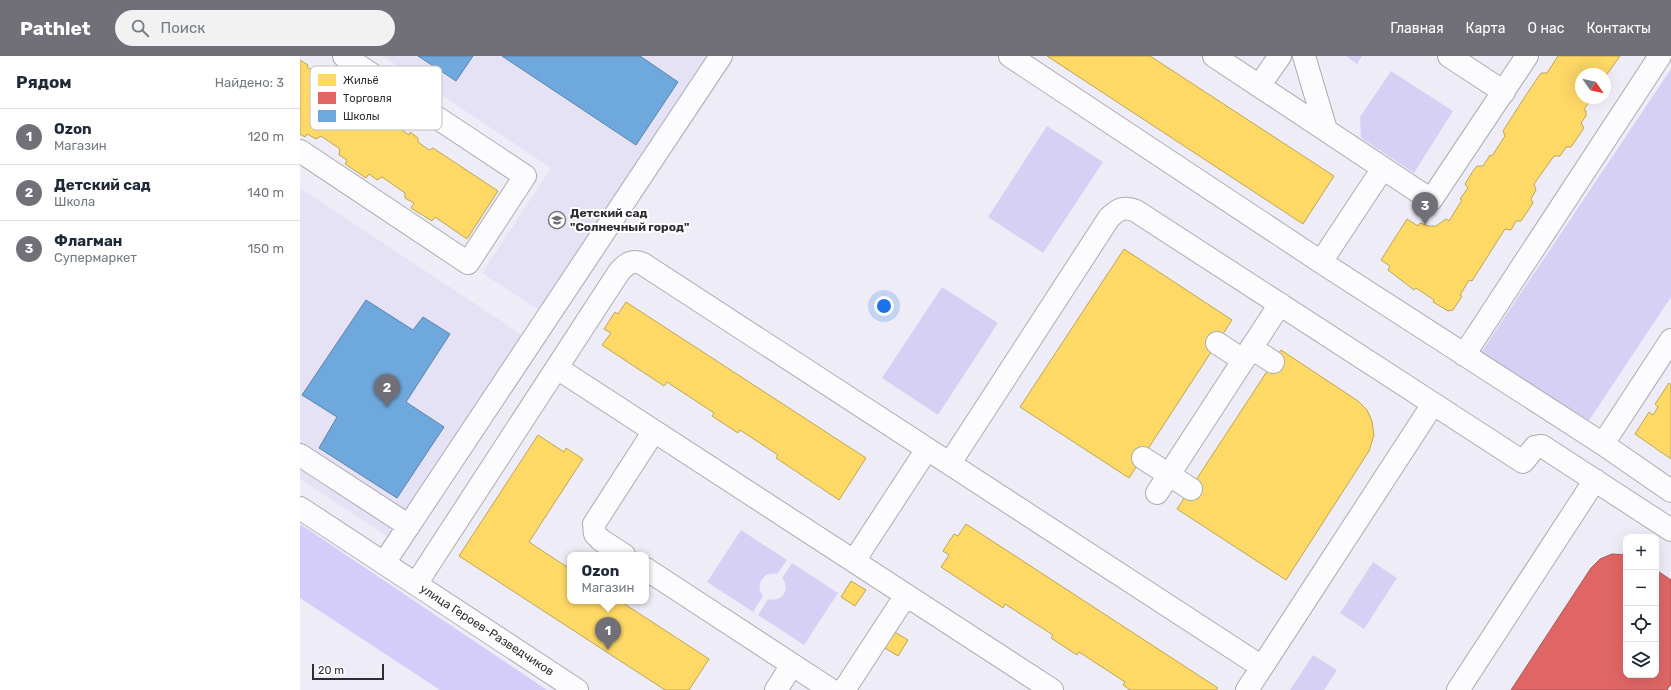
<!DOCTYPE html>
<html lang="ru">
<meta charset="utf-8">
<style>
:root{--surface:#fff;--page:#f2f2f3;--text:#1f2937;--muted:#747a83;--line:#e0e1e3;--accent:#717078}
body{margin:0;font-family:Rubik,sans-serif;background:var(--page);color:var(--text)}
.controls{position:absolute;right:12px;bottom:12px;display:grid;overflow:hidden;border-radius:8px;box-shadow:0 4px 16px #0002}
.controls button{width:36px;height:36px;display:grid;place-items:center;padding:0;border:0;border-bottom:1px solid var(--line);background:var(--surface);color:var(--text);font:20px sans-serif}
.compass{position:absolute;left:1275px;top:12px;width:36px;height:36px;border-radius:50%;background:var(--surface);box-shadow:0 4px 16px #0002;rotate:124deg}
.scale{position:absolute;left:12px;bottom:10px;width:72px;box-sizing:border-box;padding-left:4px;border:2px solid #2e2d34;border-top:0;font-size:11px;line-height:14px;white-space:nowrap;color:#2e2d34;-webkit-text-stroke:3px #fff;paint-order:stroke}
.you{position:absolute;left:584px;top:250px;width:14px;height:14px;margin:-10px;border:3px solid #fff;border-radius:50%;background:#1a73e8;box-shadow:0 0 0 6px #1a73e833}
.badge{display:grid;place-items:center;width:26px;height:26px;border-radius:50%;background:var(--accent);color:#fff;font-size:13px;font-weight:700}
.pin{position:absolute;translate:-50% -33px;filter:drop-shadow(0 1px 2px #0008)}
.pin::after{content:'';position:absolute;top:21px;width:14px;height:12px;background:inherit;clip-path:polygon(0 0,100% 0,50% 100%)}
.popup{position:absolute;left:267px;top:496px;width:82px;height:52px;box-sizing:border-box;display:grid;place-content:center;border-radius:8px;background:var(--surface);filter:drop-shadow(0 1px 3px #0005);font-size:13px;white-space:nowrap;color:var(--muted)}
.popup b{font-size:15px;color:var(--text)}
.popup::after{content:'';position:absolute;left:50%;top:100%;margin-left:-8px;border:8px solid transparent;border-top-color:var(--surface)}
.list{margin:0;padding:0;list-style:none}
h2{display:flex;justify-content:space-between;align-items:center;height:52px;margin:0;padding:0 16px;font-size:17px}
h2 small{font-size:13px;font-weight:400;color:var(--muted)}
.list li{display:grid;grid-template-columns:26px 1fr auto;gap:12px;align-items:center;box-sizing:border-box;height:56px;padding:0 16px;border-top:1px solid var(--line)}
.list b{display:block;font-size:15px;white-space:nowrap}
.list p{margin:0;font-size:13px;white-space:nowrap;color:var(--muted)}
.list em{font-size:13px;font-style:normal;color:var(--muted)}
.icon{flex:none;width:22px;height:22px;fill:none;stroke:currentColor;stroke-width:2;stroke-linecap:round;stroke-linejoin:round}
.map{position:relative;flex:none;width:1371px;height:634px;overflow:hidden}
header{display:flex;align-items:center;gap:24px;box-sizing:border-box;height:56px;padding:0 20px;background:var(--accent);color:#fff}
header strong{font-size:19px}
nav{display:flex;gap:22px;margin-inline-start:auto;font-size:14px}
.search{width:280px;height:36px;background:var(--page);display:flex;align-items:center;gap:10px;box-sizing:border-box;padding:0 14px;border-radius:22px;color:var(--muted);font-size:15px}
main{display:flex}
aside{flex:1;background:var(--surface)}
.map>svg:first-child{display:block}
.built{fill:#e4e2f4}
.green{fill:#d6d1f4}
.forest{fill:#d4cdfa}
.homes{fill:#ffd966;stroke:#c0a557}
.shops{fill:#e06666;stroke:#ab5557}
.schools{fill:#6fa8dc;stroke:#5c83aa}
.lines{fill:none;stroke-linecap:round;stroke-linejoin:round}
.minor-casing{stroke:#acabb3;stroke-width:24}
.minor{stroke:#fcfcfe;stroke-width:22}
.labels{text-anchor:middle;dominant-baseline:central;stroke-width:4;stroke-linejoin:round;paint-order:stroke}
.poi-label{font-size:12px;font-weight:bold;fill:#2e2d34;stroke:#fff;text-anchor:start}
.street-label{font-size:12px;fill:#2e2d34;stroke:#fff}
.key{fill:#fff;stroke:#c0c0c2;stroke-width:1}
.key-label{font-size:11px;fill:#2e2d34}
</style>
<header>
<strong>Pathlet</strong>
<div class="search"><svg class="icon" aria-label="search" viewBox="0 0 24 24"><circle cx="10" cy="10" r="6"/><path d="M15 15l6 6"/></svg>Поиск</div>
<nav><a>Главная</a><a>Карта</a><a>О нас</a><a>Контакты</a></nav>
</header>
<main>
<aside>
<h2>Рядом<small>Найдено: 3</small></h2>
<ul class="list">
<li><span class="badge">1</span><div><b>Ozon</b><p>Магазин</p></div><em>120 m</em></li>
<li><span class="badge">2</span><div><b>Детский сад</b><p>Школа</p></div><em>140 m</em></li>
<li><span class="badge">3</span><div><b>Флагман</b><p>Супермаркет</p></div><em>150 m</em></li>
</ul>
</aside>
<div class="map">
<svg width="1371" height="634" viewBox="0 0 1371 634">
<rect width="100%" height="100%" fill="#eeedf7"/>
<path class="built" d="M83,0h324l-168,254 -57,-37 69,-105z
M0,132l222,147 -134,202 -88,-58z"/>
<path class="green" d="M1046,0h16l-5,8z
M1371,13v228l-85,128 -106,-71z
M1091,15l62,40 -39,62 -53,-35 -1,-21z
M747,70l56,36 -60,91 -55,-36z
M642,231l56,36 -60,92 -56,-37z
M441,474l46,30 -10,14c-13,-3 -23,11 -14,22l-10,16 -46,-30z
M1073,506l24,16 -33,51 -24,-16z
M492,507l46,30 -34,52 -46,-30 10,-16c14,4 23,-10 14,-21z
M1013,599l24,15 -13,20h-34z"/>
<path class="forest" d="M0,468l247,166h-107l-140,-92z"/>
<path class="homes" d="M747,0h103l184,120 -31,48z
M1258,0h62l-15,21v-3h-24v24h10l-7,12 2,1v5l-5,7 3,5 -13,19h-5l-6,9h-6l-20,28 2,6 -5,9 2,4 -12,18h-5l-5,9 -6,-1 -33,52 -3,-1 -9,15 2,1 -9,14 -5,1 -15,-9 1,-2 -18,-12 -2,2 -26,-20 2,-4 -9,-6 26,-41 11,7 2,-3 9,3h7l10,-7 3,2 13,-21 -2,-1 8,-11 -3,-4 8,-13 4,-5h6l7,-11 2,1 13,-20 -2,-5 23,-36 15,-22h6z
M0,4l8,5 -1,2 10,6 5,-2 16,10v6l10,7 2,-2 6,5 2,4 4,-1 7,5 -1,2 10,7 5,-3 17,12 -1,5 10,7 1,-3 8,6v4l11,8 4,-2 65,43 -31,48 -32,-22 -3,4 -21,-13 3,-5 -9,-5v-5l-23,-16 -5,3 -8,-6 -3,4 -21,-14 2,-4 -8,-5 1,-6 -19,-13 -5,3 -9,-5 -2,3 -5,-3z
M824,193l108,71 -103,158 -109,-71z
M326,246l240,156 -27,42 -63,-42 2,-3 -38,-25 -2,3 -26,-17 2,-3 -47,-31 -3,4 -62,-41 9,-12 -7,-4 11,-17 3,2z
M981,294l77,51 9,9 5,11 2,14 -5,16 -83,129 -109,-71z
M1369,327l2,2v74l-36,-25 14,-22 4,3 5,-8 -3,-3z
M238,379l26,17 2,-4 17,11 -54,83 41,27v32h50l89,58 -20,31h-24l-206,-134z
M666,468l252,164 -2,2h-86l-7,-5 2,-3 -46,-30 -2,3 -26,-17 2,-3 -48,-31 -2,4 -62,-41 8,-12 -6,-4 11,-17 4,2z
M551,525l15,9 -11,16 -14,-9z
M593,575l15,9 -10,16 -15,-9z"/>
<path class="shops" d="M1312,498l14,1v120h30v-105l15,10v104l-4,6h-156l80,-122 9,-9z"/>
<path class="schools" d="M118,0h55l-17,25z
M202,0h138l38,26 -42,63z
M66,244l47,30 10,-13 27,17 -44,68 38,25 -47,71 -78,-50 18,-31 -35,-22z"/>
<g class="lines">
<g class="minor-casing">
<path id="minor" d="M710,0l311,206 282,182 68,47
M914,0l217,144 96,-144
M1004,0l22,74
M1149,0l55,36
M959,30l21,-30
M0,95l168,112 57,-87 -181,-120
M1021,206l62,-94
M917,287l26,17
M951,292l22,14
M1164,299l196,-299
M257,312l495,322
M1303,388l68,-104
M0,399l109,71
M843,402l48,31
M650,407l159,-245c9,-9 15,-12 27,-7l387,251 12,-15 7,-1 129,84
M857,437l123,-189
M0,452l277,182
M324,499l-23,-15 -6,-6 -1,-10 60,-93
M554,505l73,-112
M84,507l337,-507
M346,513l185,121
M116,528l203,-312c7,-8 13,-13 24,-8l619,403
M476,634l16,-25
M544,634l62,-95
M947,634l186,-286
M1158,634l137,-210"/>
</g>
<use href="#minor" class="minor"/>
</g>
<defs>
<g id="school-ring" transform="scale(0.9)"><circle r="9.5" fill="#fff" stroke="#717078" stroke-width="1.5"/><path d="M0-5L7-2L0 1L-7-2ZM-4 1L0 2.5L4 1V4Q0 6-4 4Z" fill="#717078"/></g>
</defs>
<g fill-rule="evenodd">
<use href="#school-ring" x="257" y="164"/>
</g>
<g class="labels">
<g class="poi-label">
<text x="270" y="157">Детский сад<tspan x="270" dy="14">"Солнечный город"</tspan></text>
</g>
<g class="street-label">
<text transform="translate(187 574) rotate(33)">улица Героев-Разведчиков</text>
</g>
</g>
<rect x="10" y="10" width="132" height="64" rx="6" class="key"/>
<rect x="18" y="18" width="18" height="12" fill="#ffd966"/>
<rect x="18" y="36" width="18" height="12" fill="#e06666"/>
<rect x="18" y="54" width="18" height="12" fill="#6fa8dc"/>
<g class="key-label">
<text x="43" y="28">Жильё</text>
<text x="43" y="46">Торговля</text>
<text x="43" y="64">Школы</text>
</g>
</svg>
<div class="controls">
<button>+</button>
<button>−</button>
<button><svg class="icon" aria-label="locate" viewBox="0 0 24 24"><circle cx="12" cy="12" r="6"/><path d="M12 2v4M12 18v4M2 12h4M18 12h4"/></svg></button>
<button><svg class="icon" aria-label="layers" viewBox="0 0 24 24"><path d="M12 4l9 5-9 5-9-5zM3 14l9 5 9-5"/></svg></button>
</div>
<svg class="compass" viewBox="-18 -18 36 36"><path d="M0-13l5 13h-10z" fill="#e53935"/><path d="M0 13l5-13h-10z" fill="#747a83"/></svg>
<div class="scale">20 m</div>
<div class="you"></div>
<div class="pin badge" style="left:308px;top:594px">1</div>
<div class="popup"><b>Ozon</b>Магазин</div>
<div class="pin badge" style="left:87px;top:351px">2</div>
<div class="pin badge" style="left:1125px;top:169px">3</div>
</div>
</main>
